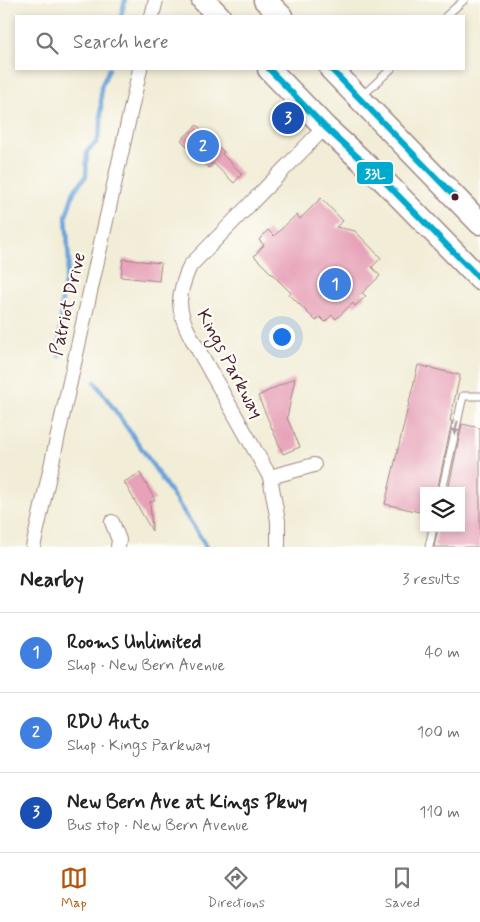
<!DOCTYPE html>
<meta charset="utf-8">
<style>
:root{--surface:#fff;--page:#f6f6f6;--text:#202124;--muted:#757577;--line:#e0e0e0;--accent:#b45309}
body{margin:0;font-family:Mynerve,sans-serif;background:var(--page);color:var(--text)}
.controls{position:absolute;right:15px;bottom:15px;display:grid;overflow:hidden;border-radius:0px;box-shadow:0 2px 8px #0003}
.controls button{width:45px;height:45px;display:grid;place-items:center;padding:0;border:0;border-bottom:1px solid var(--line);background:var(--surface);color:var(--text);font:25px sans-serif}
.you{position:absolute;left:281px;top:336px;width:18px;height:18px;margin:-12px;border:4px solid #fff;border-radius:50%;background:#1a73e8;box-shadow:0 0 0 8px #1a73e833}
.badge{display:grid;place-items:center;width:32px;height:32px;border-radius:50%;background:var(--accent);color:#fff;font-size:16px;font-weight:700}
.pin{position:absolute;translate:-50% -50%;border:2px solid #fff;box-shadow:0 1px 5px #0006}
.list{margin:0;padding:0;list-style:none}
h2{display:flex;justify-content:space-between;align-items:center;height:65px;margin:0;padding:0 20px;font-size:21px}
h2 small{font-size:16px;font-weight:400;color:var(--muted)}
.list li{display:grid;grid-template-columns:32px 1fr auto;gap:15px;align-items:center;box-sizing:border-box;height:80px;padding:0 20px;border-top:1px solid var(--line)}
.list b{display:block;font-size:19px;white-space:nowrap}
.list p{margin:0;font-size:16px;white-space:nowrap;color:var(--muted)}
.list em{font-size:16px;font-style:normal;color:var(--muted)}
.icon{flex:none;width:28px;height:28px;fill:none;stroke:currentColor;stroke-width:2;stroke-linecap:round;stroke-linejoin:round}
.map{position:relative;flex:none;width:480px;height:547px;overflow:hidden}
.search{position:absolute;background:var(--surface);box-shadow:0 2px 8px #0003;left:15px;right:15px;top:15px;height:55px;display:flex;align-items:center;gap:12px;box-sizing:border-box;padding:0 18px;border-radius:0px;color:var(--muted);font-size:19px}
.sheet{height:305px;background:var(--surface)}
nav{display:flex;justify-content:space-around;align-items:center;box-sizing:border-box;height:70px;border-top:1px solid var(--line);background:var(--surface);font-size:14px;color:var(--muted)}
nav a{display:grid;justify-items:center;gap:2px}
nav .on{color:var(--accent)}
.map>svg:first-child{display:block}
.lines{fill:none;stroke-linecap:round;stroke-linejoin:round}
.stream{stroke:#69a3d9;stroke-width:4.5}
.building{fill:#e7a1b8}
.lane-casing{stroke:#9e8681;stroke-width:9}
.street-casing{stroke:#9e8681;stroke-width:16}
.primary-casing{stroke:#9e8681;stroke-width:25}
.lane{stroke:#fff;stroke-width:7}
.street{stroke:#fff;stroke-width:14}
.primary{stroke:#fff;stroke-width:22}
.bus-1-casing{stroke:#fdfcf7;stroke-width:10}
.bus-1{stroke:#00a9ce;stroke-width:6}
.oneway{fill:#ae9aa0}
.bus-dot{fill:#4a1f2b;stroke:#fdfcf7;stroke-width:2}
.labels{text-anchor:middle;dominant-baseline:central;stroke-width:4.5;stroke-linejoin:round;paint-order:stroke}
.street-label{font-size:19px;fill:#4a1f2b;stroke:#fdfcf7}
.line-badge{stroke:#fdfcf7;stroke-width:2}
.badge-label{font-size:14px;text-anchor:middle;font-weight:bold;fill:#fff}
</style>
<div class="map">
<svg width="480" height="547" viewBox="0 0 480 547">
<rect width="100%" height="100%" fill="#fdfcf7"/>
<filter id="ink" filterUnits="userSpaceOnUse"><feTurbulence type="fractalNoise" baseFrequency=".02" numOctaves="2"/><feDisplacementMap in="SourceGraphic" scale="10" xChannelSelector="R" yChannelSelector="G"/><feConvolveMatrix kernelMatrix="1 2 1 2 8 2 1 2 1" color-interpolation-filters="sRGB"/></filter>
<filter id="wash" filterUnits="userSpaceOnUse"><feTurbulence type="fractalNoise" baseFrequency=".0096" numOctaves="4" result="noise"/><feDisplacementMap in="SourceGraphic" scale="20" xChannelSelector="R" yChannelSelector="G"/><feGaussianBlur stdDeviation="1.12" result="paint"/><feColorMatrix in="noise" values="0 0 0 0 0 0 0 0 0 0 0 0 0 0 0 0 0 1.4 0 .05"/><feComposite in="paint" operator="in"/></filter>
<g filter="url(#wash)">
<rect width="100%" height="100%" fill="#f2edd7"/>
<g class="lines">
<path class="stream" d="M121,16l4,-16
M59,356l3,-58 7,-35 -3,-47 8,-25 12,-15 1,-25 10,-9 4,-17v-38l8,-18
M95,382l45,64 61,92 5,9"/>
</g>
<g id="blocks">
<path class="building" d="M197,125l27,27 -2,2 20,20 -8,9 -21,-20 -4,5 -28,-28z
M321,198l22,23 -7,6 19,4 26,27 -9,9 8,9 -18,17 4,3 -11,10 -2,-3 -17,16 -4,-4 -7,7 -5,-5 -4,4 -27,-27 2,-1 -37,-37 10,-11 -5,-5 9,-10 6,6 22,-21 4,4z
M123,259l38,4 -2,18 -38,-4z
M418,365l42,10 -10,46h2l-15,70h-13v22l-39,-9z
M295,378l-8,40 13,29 -17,7 -25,-58z
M462,424l18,4v119h-46l4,-19h23v-37h-13z
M140,473l15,27 -5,2 2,29 -28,-49z"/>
</g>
</g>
<g filter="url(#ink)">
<use href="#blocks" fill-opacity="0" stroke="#9e8681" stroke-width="1"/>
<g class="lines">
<g class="lane-casing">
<path id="lane" d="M446,16l18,-16
M361,97l30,-28
M442,491l21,-95h17
M429,547l4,-19"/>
</g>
<g class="street-casing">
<path id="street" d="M152,16l4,-16
M270,477l44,-12
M112,522l7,18 -1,7
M33,547l107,-478
M278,547v-26l-8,-44 -79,-140c-15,-28 -14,-42 -1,-71l135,-139"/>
</g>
<g class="primary-casing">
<path id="primary" d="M203,0l16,16
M265,0l16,16
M269,69l56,58 61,56 94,96
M331,69l149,154"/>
</g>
<use href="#lane" class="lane"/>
<use href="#street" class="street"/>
<use href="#primary" class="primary"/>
<g class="bus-1-casing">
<path id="bus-1" d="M269,69l56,58 61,56 94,96
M331,69l124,128"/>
</g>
<use href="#bus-1" class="bus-1"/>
</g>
<defs><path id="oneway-solid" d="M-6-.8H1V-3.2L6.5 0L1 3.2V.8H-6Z" transform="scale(1.25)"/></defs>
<use class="oneway" href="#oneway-solid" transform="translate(456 428) rotate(103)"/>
</g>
<circle class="bus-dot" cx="455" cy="197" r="4.5"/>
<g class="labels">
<g class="street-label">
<text transform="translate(68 304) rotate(-77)">Patriot Drive</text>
<text transform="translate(230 364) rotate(62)">Kings Parkway</text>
</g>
</g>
<rect class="line-badge" x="356" y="161" width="38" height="24" rx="5" fill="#00a9ce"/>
<g class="badge-label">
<text x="375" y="178">33L</text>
</g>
</svg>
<div class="controls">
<button><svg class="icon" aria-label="layers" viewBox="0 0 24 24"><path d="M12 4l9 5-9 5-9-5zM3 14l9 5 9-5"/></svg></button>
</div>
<div class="you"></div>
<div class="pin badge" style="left:335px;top:284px;background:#3f7fe0">1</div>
<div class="pin badge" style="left:203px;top:146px;background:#3f7fe0">2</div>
<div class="pin badge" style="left:288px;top:118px;background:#1a4fb4">3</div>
<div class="search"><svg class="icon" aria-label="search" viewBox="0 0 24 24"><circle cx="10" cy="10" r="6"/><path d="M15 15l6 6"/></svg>Search here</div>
</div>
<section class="sheet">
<h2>Nearby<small>3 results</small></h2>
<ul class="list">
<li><span class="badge" style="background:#3f7fe0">1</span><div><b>Rooms Unlimited</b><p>Shop · New Bern Avenue</p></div><em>40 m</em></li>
<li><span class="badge" style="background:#3f7fe0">2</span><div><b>RDU Auto</b><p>Shop · Kings Parkway</p></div><em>100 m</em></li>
<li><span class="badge" style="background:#1a4fb4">3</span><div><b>New Bern Ave at Kings Pkwy</b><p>Bus stop · New Bern Avenue</p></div><em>110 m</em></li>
</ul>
</section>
<nav>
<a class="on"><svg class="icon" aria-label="map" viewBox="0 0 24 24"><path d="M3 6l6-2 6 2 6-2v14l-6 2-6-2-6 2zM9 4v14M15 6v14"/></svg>Map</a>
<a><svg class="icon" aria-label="directions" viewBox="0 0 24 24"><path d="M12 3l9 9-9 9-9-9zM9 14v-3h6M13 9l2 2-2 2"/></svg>Directions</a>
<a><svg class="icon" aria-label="saved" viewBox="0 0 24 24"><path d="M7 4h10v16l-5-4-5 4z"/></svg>Saved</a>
</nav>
